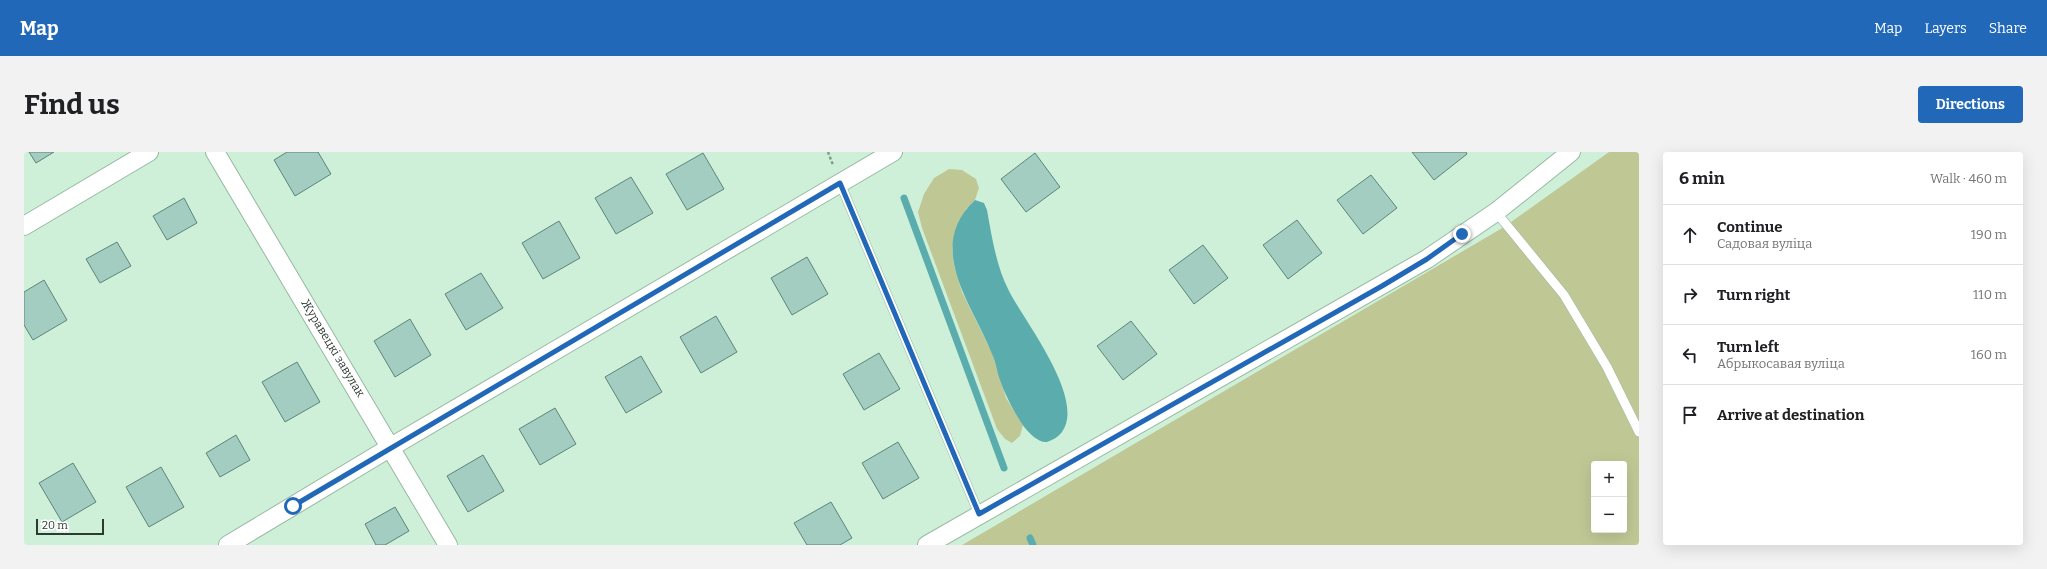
<!DOCTYPE html>
<meta charset="utf-8">
<style>
:root{--surface:#fff;--page:#f2f2f2;--text:#202124;--muted:#757577;--line:#e0e0e0;--accent:#2168b8}
body{margin:0;font-family:Bitter,serif;background:var(--page);color:var(--text)}
.controls{position:absolute;right:12px;bottom:12px;display:grid;overflow:hidden;border-radius:4px;box-shadow:0 4px 16px #0002}
.controls button{width:36px;height:36px;display:grid;place-items:center;padding:0;border:0;border-bottom:1px solid var(--line);background:var(--surface);color:var(--text);font:20px sans-serif}
.scale{position:absolute;left:12px;bottom:10px;width:68px;box-sizing:border-box;padding-left:4px;border:2px solid #2d3a31;border-top:0;font-size:11px;line-height:14px;white-space:nowrap;color:#2d3a31;-webkit-text-stroke:3px #fff;paint-order:stroke}
.stop{position:absolute;width:12px;height:12px;margin:-9px;border:3px solid #2168b8;border-radius:50%;background:#fff}
.stop.end{background:#2168b8;border-color:#fff;box-shadow:0 1px 4px #0008}
.list{margin:0;padding:0;list-style:none}
h2{display:flex;justify-content:space-between;align-items:center;height:52px;margin:0;padding:0 16px;font-size:17px}
h2 small{font-size:13px;font-weight:400;color:var(--muted)}
.list li{display:grid;grid-template-columns:26px 1fr auto;gap:12px;align-items:center;box-sizing:border-box;height:60px;padding:0 16px;border-top:1px solid var(--line)}
.list b{display:block;font-size:15px;white-space:nowrap}
.list p{margin:0;font-size:13px;white-space:nowrap;color:var(--muted)}
.list em{font-size:13px;font-style:normal;color:var(--muted)}
.icon{flex:none;width:22px;height:22px;fill:none;stroke:currentColor;stroke-width:2;stroke-linecap:round;stroke-linejoin:round}
.map{position:relative;flex:none;width:1615px;height:393px;overflow:hidden;border-radius:4px}
header{display:flex;align-items:center;gap:24px;box-sizing:border-box;height:56px;padding:0 20px;background:var(--accent);color:#fff}
header strong{font-size:19px}
nav{display:flex;gap:22px;margin-inline-start:auto;font-size:14px}
.intro{display:flex;align-items:center;justify-content:space-between;box-sizing:border-box;height:96px;padding:0 24px}
h1{margin:0;font-size:28px}
.button{padding:10px 18px;border-radius:4px;background:var(--accent);color:#fff;font-size:14px;font-weight:700}
main{display:flex;gap:24px;padding:0 24px}
aside{flex:1;background:var(--surface);border-radius:4px;box-shadow:0 4px 16px #0002}
.map>svg:first-child{display:block}
.green{fill:#bfc895;fill-rule:evenodd}
.water{fill:#5badad}
.lines{fill:none;stroke-linecap:round;stroke-linejoin:round}
.stream{stroke:#5badad;stroke-width:7}
.building{fill:#a4cdc1;stroke:#5c8479}
.service-casing{stroke:#98b8a2;stroke-width:10}
.minor-casing{stroke:#98b8a2;stroke-width:20}
.path{stroke:#849c8b;stroke-width:2.5;stroke-dasharray:3 2;stroke-linecap:butt}
.service{stroke:#fff;stroke-width:9}
.minor{stroke:#fff;stroke-width:18}
.route{stroke:#2168b8;stroke-width:5}
.labels{text-anchor:middle;dominant-baseline:central;stroke-width:3;stroke-linejoin:round;paint-order:stroke}
.street-label{font-size:12px;fill:#2d3a31;stroke:#fff}
</style>
<header>
<strong>Map</strong>
<nav><a>Map</a><a>Layers</a><a>Share</a></nav>
</header>
<div class="intro"><h1>Find us</h1><a class="button">Directions</a></div>
<main>
<div class="map">
<svg width="1615" height="393" viewBox="0 0 1615 393">
<rect width="100%" height="100%" fill="#cef0d9"/>
<path class="green" d="M1585,0h30v393h-677l542,-318zM1570,312h30v66h-30z
M925,17l13,1 14,9 3,9 -4,12 -9,9 -14,40 2,17 8,26 31,63 13,43 17,27 -3,11 -8,7 -7,-4 -8,-10 -75,-201 -4,-16 6,-18 10,-16z"/>
<path class="water" d="M951,48l9,3 3,7c5,27 9,56 22,81 16,31 77,108 53,141 -4,5 -9,8 -15,10 -8,1 -17,-8 -22,-14 -9,-12 -20,-33 -25,-48 -3,-8 -4,-18 -8,-26 -19,-49 -68,-106 -17,-154z"/>
<g class="lines">
<path class="stream" d="M880,46l100,270
M1006,386l3,7"/>
</g>
<path class="building" d="M5,0h25l-18,11z
M263,0h31l13,22 -36,22 -21,-36z
M1388,0h54l1,2 -33,26z
M679,1l21,36 -37,21 -21,-36z
M1011,1l25,34 -34,25 -25,-33z
M1347,23l26,33 -34,26 -26,-34z
M607,25l22,36 -37,21 -21,-36z
M160,46l13,25 -30,17 -14,-24z
M1273,68l25,33 -34,26 -25,-34z
M535,69l21,37 -37,21 -21,-36z
M93,90l14,24 -31,17 -14,-24z
M1179,93l25,33 -34,26 -25,-34z
M783,105l21,37 -36,21 -21,-37z
M457,121l22,35 -37,22 -21,-36z
M20,128l23,40 -34,20 -9,-15v-33z
M692,164l21,36 -36,21 -21,-36z
M386,167l21,36 -36,22 -21,-36z
M1107,169l26,33 -34,26 -26,-34z
M855,201l21,36 -36,21 -21,-36z
M617,204l21,36 -36,21 -21,-36z
M273,210l23,40 -35,20 -23,-40z
M531,256l21,36 -36,21 -21,-36z
M212,283l14,25 -30,17 -14,-24z
M874,290l21,36 -36,21 -21,-36z
M459,303l21,36 -36,21 -21,-36z
M49,311l23,39 -34,20 -23,-39z
M137,315l23,40 -35,20 -23,-40z
M807,350l21,36 -12,7h-33l-13,-22z
M371,355l14,24 -24,14h-9l-11,-21z"/>
<g class="lines">
<g class="service-casing">
<path id="service" d="M816,31l139,331
M1472,60l68,83 43,72 32,65"/>
</g>
<g class="minor-casing">
<path id="minor" d="M191,0l233,393
M0,74l125,-74
M204,393l163,-98 502,-295
M903,393l500,-286 69,-47 75,-60"/>
</g>
<path class="path" d="M804,0l5,13"/>
<use href="#service" class="service"/>
<use href="#minor" class="minor"/>
</g>
<g class="lines">
<path class="route" d="M269,354l547,-323 139,331 403,-228 45,-27 35,-25"/>
</g>
<g class="labels">
<g class="street-label">
<text transform="translate(309 196) rotate(59)">Журавецкі завулак</text>
</g>
</g>
</svg>
<div class="controls">
<button>+</button>
<button>−</button>
</div>
<div class="scale">20 m</div>
<div class="stop" style="left:269px;top:354px"></div>
<div class="stop end" style="left:1438px;top:82px"></div>
</div>
<aside>
<h2>6 min<small>Walk · 460 m</small></h2>
<ul class="list">
<li><svg class="icon" aria-label="ahead" viewBox="0 0 24 24"><path d="M12 20V5M6 11l6-6 6 6"/></svg><div><b>Continue</b><p>Садовая вуліца</p></div><em>190 m</em></li>
<li><svg class="icon" aria-label="right" viewBox="0 0 24 24"><path d="M7 20v-9h11M14 6l5 5-5 5"/></svg><div><b>Turn right</b></div><em>110 m</em></li>
<li><svg class="icon" aria-label="left" viewBox="0 0 24 24"><path d="M17 20v-9H6M10 6l-5 5 5 5"/></svg><div><b>Turn left</b><p>Абрыкосавая вуліца</p></div><em>160 m</em></li>
<li><svg class="icon" aria-label="arrive" viewBox="0 0 24 24"><path d="M6 21V4h12l-3 4 3 4H6"/></svg><div><b>Arrive at destination</b></div></li>
</ul>
</aside>
</main>
